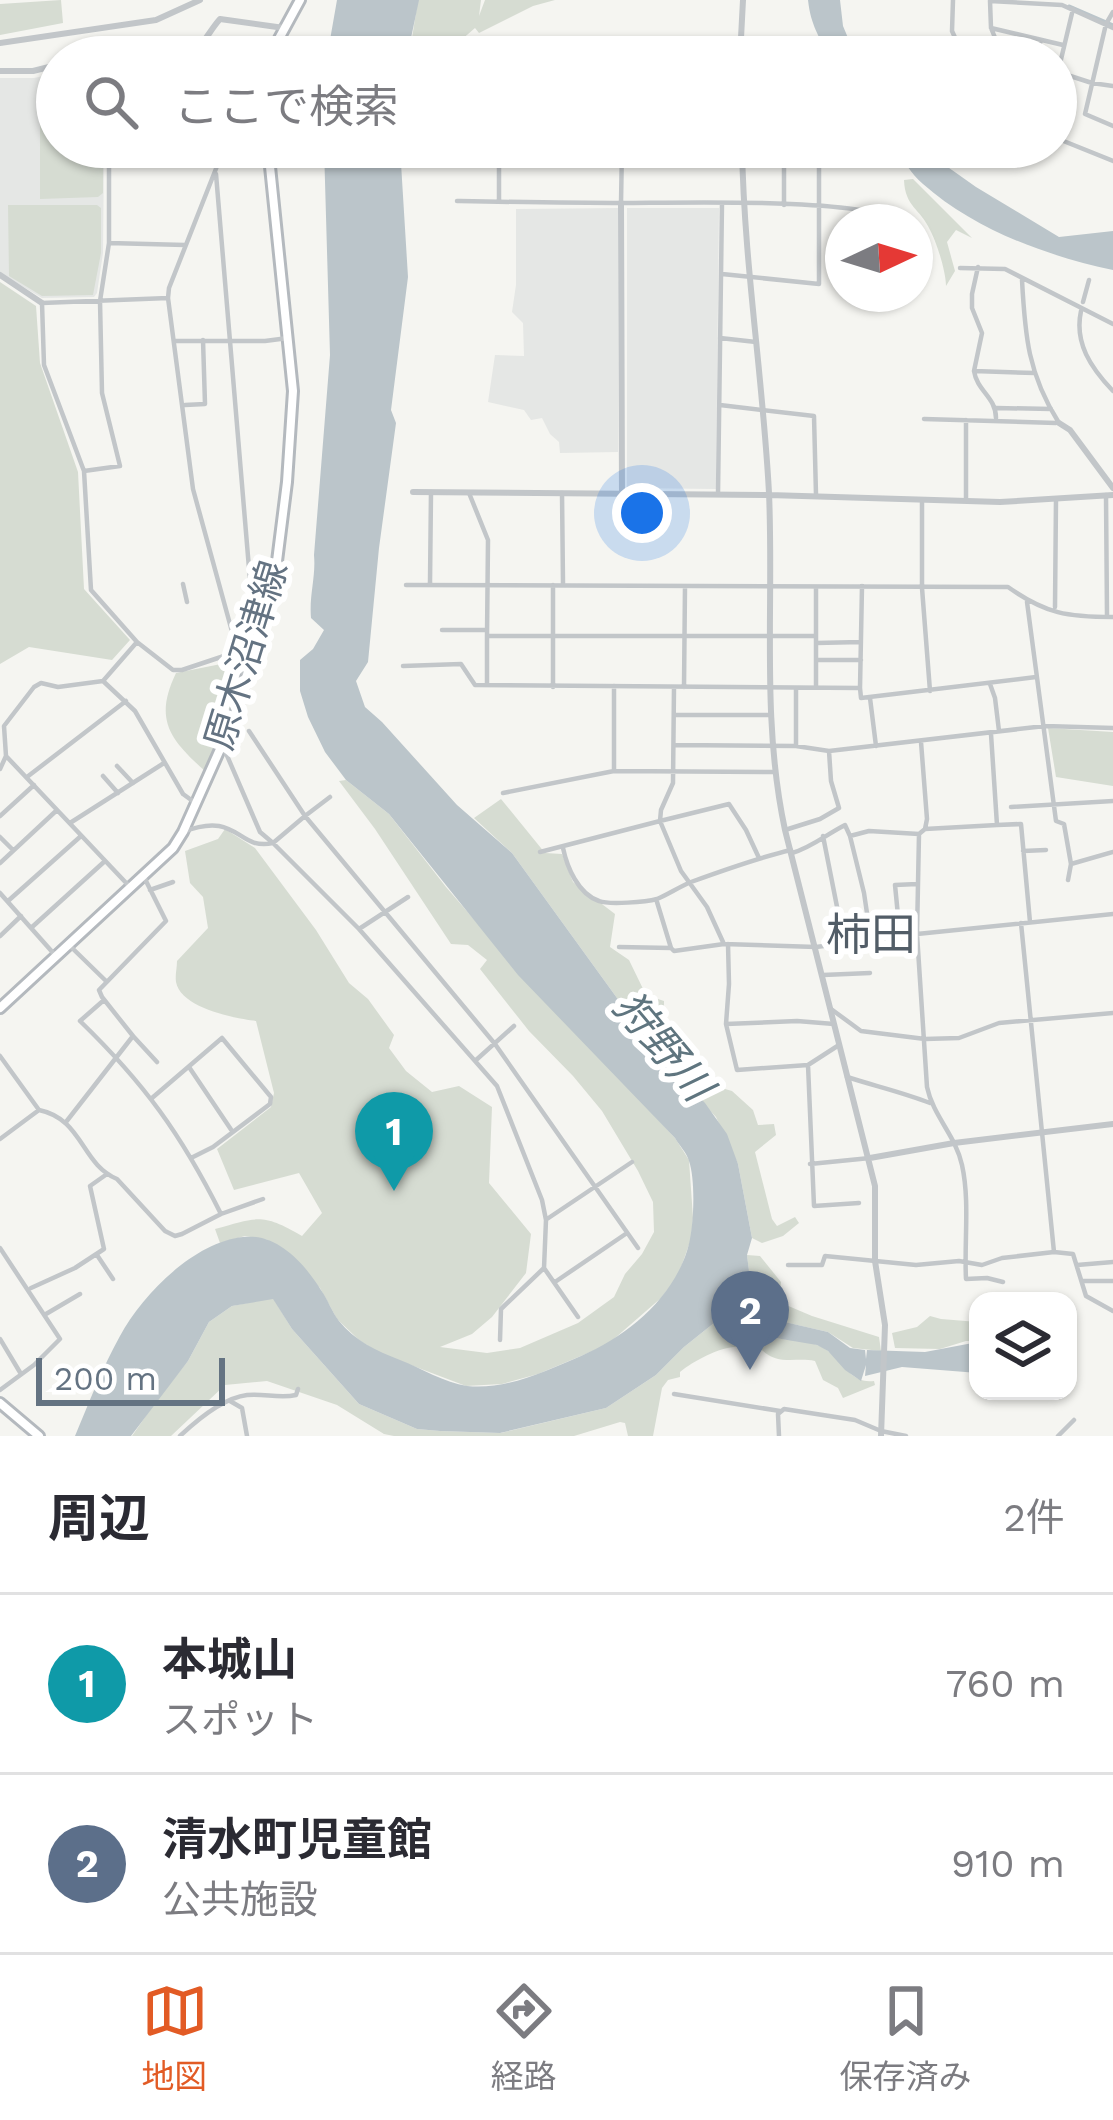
<!DOCTYPE html>
<html lang="ja">
<meta charset="utf-8">
<style>
:root{--surface:#fff;--page:#f7f7f7;--text:#2b2b33;--muted:#7c7c81;--line:#e1e1e2;--accent:#e25b25}
body{margin:0;font-family:"Work Sans","Noto Sans JP",sans-serif;background:var(--page);color:var(--text)}
.controls{position:absolute;right:36px;bottom:36px;display:grid;overflow:hidden;border-radius:24px;box-shadow:0 3px 9px #0004}
.controls button{width:108px;height:108px;display:grid;place-items:center;padding:0;border:0;border-bottom:3px solid var(--line);background:var(--surface);color:var(--text);font:60px sans-serif}
.compass{position:absolute;left:825px;top:204px;width:108px;height:108px;border-radius:50%;background:var(--surface);box-shadow:0 3px 9px #0004;rotate:86deg}
.scale{position:absolute;left:36px;bottom:30px;width:189px;box-sizing:border-box;padding-left:12px;border:6px solid #647382;border-top:0;font-size:33px;line-height:42px;white-space:nowrap;color:#647382;-webkit-text-stroke:9px #fff;paint-order:stroke}
.you{position:absolute;left:642px;top:513px;width:42px;height:42px;margin:-30px;border:9px solid #fff;border-radius:50%;background:#1a73e8;box-shadow:0 0 0 18px #1a73e833}
.badge{display:grid;place-items:center;width:78px;height:78px;border-radius:50%;background:var(--accent);color:#fff;font-size:39px;font-weight:700}
.pin{position:absolute;translate:-50% -99px;filter:drop-shadow(0 3px 6px #0008)}
.pin::after{content:'';position:absolute;top:63px;width:42px;height:36px;background:inherit;clip-path:polygon(0 0,100% 0,50% 100%)}
.list{margin:0;padding:0;list-style:none}
h2{display:flex;justify-content:space-between;align-items:center;height:156px;margin:0;padding:0 48px;font-size:51px}
h2 small{font-size:39px;font-weight:400;color:var(--muted)}
.list li{display:grid;grid-template-columns:78px 1fr auto;gap:36px;align-items:center;box-sizing:border-box;height:180px;padding:0 48px;border-top:3px solid var(--line)}
.list b{display:block;font-size:45px;white-space:nowrap}
.list p{margin:0;font-size:39px;white-space:nowrap;color:var(--muted)}
.list em{font-size:39px;font-style:normal;color:var(--muted)}
.icon{flex:none;width:66px;height:66px;fill:none;stroke:currentColor;stroke-width:2;stroke-linecap:round;stroke-linejoin:round}
.map{position:relative;flex:none;width:1113px;height:1436px;overflow:hidden}
.search{position:absolute;background:var(--surface);box-shadow:0 3px 9px #0004;left:36px;right:36px;top:36px;height:132px;display:flex;align-items:center;gap:30px;box-sizing:border-box;padding:0 42px;border-radius:66px;color:var(--muted);font-size:45px}
.sheet{height:516px;background:var(--surface)}
nav{display:flex;justify-content:space-around;align-items:center;box-sizing:border-box;height:168px;border-top:3px solid var(--line);background:var(--surface);font-size:33px;color:var(--muted)}
nav a{display:grid;justify-items:center;gap:6px}
nav .on{color:var(--accent)}
.map>svg:first-child{display:block}
.built{fill:#e5e7e5}
.green{fill:#d6dcd2}
.water{fill:#bbc5ca}
.lines{fill:none;stroke-linecap:round;stroke-linejoin:round}
.stream{stroke:#bbc5ca;stroke-width:3}
.secondary-casing{stroke:#b4b9be;stroke-width:14}
.minor{stroke:#c2c6c9;stroke-width:4.5}
.tertiary{stroke:#c2c6c9;stroke-width:6}
.secondary{stroke:#fff;stroke-width:8}
.labels{text-anchor:middle;dominant-baseline:central;stroke-width:12;stroke-linejoin:round;paint-order:stroke}
.street-label{font-size:39px;fill:#647382;stroke:#fff}
.water-label{font-size:42px;font-style:italic;fill:#5f757f;stroke:#fff}
.quarter-label{font-size:45px;fill:#525d67;stroke:#fff}
</style>
<div class="map">
<svg width="1113" height="1436" viewBox="0 0 1113 1436">
<rect width="100%" height="100%" fill="#f5f5f1"/>
<path class="built" d="M57,73v74h47l-1,106 -6,40 -3,4 -52,1 -42,-25v-195h34z
M618,208v244l-58,1 -1,-11 -9,-8 -8,-16 -11,2 -7,-10 -36,-8 7,-47 29,1 -1,-33 -11,-11 4,-27v-76z
M627,208h92l-3,281 -89,-1z"/>
<path class="green" d="M61,0l2,23 -63,12v-31z
M418,0h63l-2,16 6,-16h70l-22,6 -54,27 -4,-5 -15,13 -8,16h-43z
M40,85l17,2v60h46v46l-5,4 -58,2z
M913,179l59,59 -16,-8 -9,12 8,29 -9,15c0,-14 -9,-43 -16,-56 -10,-22 -25,-23 -26,-50z
M8,205h89l4,3v45l-8,42 -51,1 -33,-20z
M0,282l36,24 4,57 38,109 6,117 46,51 -18,20 -83,-13 -29,17z
M221,664l15,25 -3,21 -15,-4 -10,16 15,11 -18,38c-36,-32 -51,-52 -29,-98z
M1048,728l65,4v54l-57,-9z
M346,780l43,34 57,73 44,51 185,200 14,22 4,58 -2,21 -13,37 -17,22 -54,47 -69,29 -36,10 -36,2 -87,-33 -20,-13 -22,-21 -17,-31 -52,-48 -23,-4 -25,7 -5,-14c43,-12 47,-16 87,7l20,-23 -23,-40 -65,17 -17,-41 54,-42 3,-14 -18,-72c-23,-3 -75,-13 -80,-39 -1,-7 1,-14 1,-21l31,-33 -5,-31 -13,-14 -5,-32 33,-12 7,-10 30,19 61,82 33,53 19,16 26,36 -5,13 17,23 26,21 27,-6 33,21 -3,76 42,51 -5,39 -34,44 -20,17 -32,13 47,6 33,-5 58,-25 36,-26 11,-23 17,-20 12,-22 -1,-30 -15,-31 -36,-60 -29,-35 -44,-45 -49,-62 7,-9 -19,-15 -17,-1 -76,-115 -36,-48z
M501,799l44,54 17,1 11,28 42,32 -5,33 19,13 17,35 18,6v41l21,8 3,9 15,9 15,19 14,4 21,19 5,15 16,-1 2,11 -21,17 17,67 5,7 18,-9 4,6 -16,13 -21,7 -10,-5 -14,-74 -22,-47 -57,-61 -147,-203 -38,-35z
M747,1255l13,1 21,26 -2,20 33,14 67,21 2,14 -28,-3 -25,-16 -53,-12 -23,-24z
M273,1298l19,31 67,75 58,25 23,2 61,2 105,-25 50,-33 28,-28 35,-28 7,-2c11,5 23,15 35,18 20,7 49,2 67,16 15,12 24,33 46,30l1,4 -32,13 -5,-10 -15,-8 -8,-19c-19,-4 -37,5 -53,-11 -7,0 -14,-2 -21,-3 -19,-2 -47,14 -61,25v5l-12,3 -6,8 -9,48h-25l-3,-13 -5,-1 -46,14h-180l-10,-2 -47,-29 -70,-24 -42,4 -54,51h-39l27,-39 29,-36 21,-39 23,-16z
M930,1316l11,3 37,3v19h-12l-26,8 -45,-1 -3,-15 25,-6z"/>
<path class="water" d="M337,0h82l-12,57h-80z
M808,0h32l3,26 13,31h-29c-8,-24 -16,-30 -19,-57z
M324,147h76l8,130 -17,133 5,13 -17,125 -11,114 -12,19 9,26 17,15 75,83 55,48 147,203 46,47 22,31 11,30 14,74 -5,17 5,40 24,25 52,12 22,16 15,2 1,9 1,-9 58,2 53,-10v31l-76,-6 -37,9 1,-11 -5,16 -16,-11 -17,-19 -11,-6 -59,-10 -32,-18 -7,2 -35,28 -28,28 -50,33 -106,25 -60,-2 -23,-2 -58,-25 -67,-75 -19,-30 -41,7 -23,16 -21,39 -57,75h-56c14,-33 27,-68 45,-100 22,-41 74,-94 123,-99 34,-4 61,26 78,53 7,10 11,22 18,31 16,20 38,30 61,39 21,8 45,23 67,26 40,4 79,-15 114,-30 46,-20 90,-56 106,-105 7,-20 9,-70 2,-90 -2,-8 -10,-16 -14,-23l-157,-163 -129,-161 -43,-34 -21,-28 -17,-35 -8,-26v-31l13,-11 11,-19 -13,-12c-2,-23 5,-41 3,-63l16,-200z
M893,147h31l11,11 41,29 83,50 54,-6v39c-66,-14 -138,-40 -190,-86 -12,-10 -20,-25 -30,-37z"/>
<g class="lines">
<path class="stream" d="M1069,6l44,19"/>
<g class="secondary-casing">
<path id="secondary" d="M269,57l31,-57
M0,1008l173,-160 10,-16 51,-114 40,-133 13,-103 6,-91 -25,-244
M0,1403l39,33"/>
</g>
<path class="minor" d="M953,0l-1,31 12,26
M1073,9l-15,63 34,11 21,3
M1113,12l-7,12 -21,90 28,12
M991,28l5,12 16,17
M477,40l264,2
M544,40l1,17
M1063,45l-72,-17 -1,-27 72,4 51,23
M623,57v-17
M1035,57l6,-17
M1056,138l57,23
M499,147v54
M622,163l120,-1
M216,174l38,454 4,6
M457,201c56,1 111,2 167,2 48,0 245,-6 274,19
M621,203l1,-56
M784,205v-58
M109,243l76,2
M978,267l-6,27v14l10,25 -8,38 61,2
M960,268l45,1 108,55
M722,274l97,10v-137
M1022,280c3,56 6,94 37,143
M900,294v10
M168,298l-126,5 2,62 40,106 7,119 46,52 36,28h9l54,-18
M1083,302l6,-22
M1081,311c-7,32 10,57 32,80
M720,338l36,4
M175,341h90l23,-3
M974,371c3,20 22,26 22,47
M185,405l20,-1 -2,-64
M720,405l94,11 2,79
M996,408l55,1
M924,419l132,4
M966,420v81
M84,471l36,-5 -18,-73 -2,-92 9,-58v-96
M469,493l19,47 -1,96h329v-49
M562,493l1,90
M718,494l4,-291
M1106,495l1,121
M922,500v88l8,103
M430,583l1,-91
M183,584l4,18
M406,585l602,2c38,27 60,30 105,30
M553,585v102
M1027,602l29,219 8,3 7,40
M1055,607l1,-108
M442,630h45
M487,636v48
M816,636v7l45,-1
M816,643v42
M818,660h43
M403,666l58,-2 14,21 385,3 1,10 175,-21
M245,679l-52,-190 -25,-191 1,-10 52,-132 46,-2
M103,681l34,-39
M990,684l5,14 4,33
M684,687l1,-101
M860,688l2,-102
M870,698l6,48
M674,715h96
M249,731l56,85 25,-19
M991,734l6,91 24,-1 9,98
M921,742l6,77 -2,10 -6,5 -2,100 10,153c6,29 29,49 35,78 8,36 2,77 4,114l21,-1 16,4
M222,744l38,88 13,11 32,-27 190,228 143,204
M674,745l122,1 33,5 216,-25 68,2
M796,746v-58
M6,756l124,131
M117,766l16,17
M0,769l6,-13 -2,-30 30,-39 7,-4 17,4 45,-6 32,30 48,83 11,8
M614,771v-85
M103,776l15,17
M27,777l99,-76
M503,793l111,-22 160,1
M1011,807l102,-6
M0,816l34,-31
M70,823l94,-60
M925,829l72,-4
M785,830l35,-11 19,-11 -8,-27 -2,-30
M183,832c56,-22 53,19 90,11l86,86 138,157 45,114 4,20 -2,48 34,49
M823,836l21,106
M850,836l14,57 7,47
M0,837l13,13
M563,848c4,19 15,46 36,53 10,4 47,1 58,-2 10,-4 22,-12 34,-17 33,-12 66,-24 100,-32
M1023,851l23,-1
M540,852l120,-31 1,-11 12,-27 1,-96
M792,853c19,-5 35,-19 53,-28l5,11 19,-5 50,3
M0,863l57,-53
M1068,880l3,-16 42,-12
M150,890l23,-8
M0,893l55,62
M8,901l73,-65
M657,902l14,46
M1021,923l33,329 19,2 13,42 27,15
M31,928l74,-67
M359,929l49,-32
M0,936l21,-20
M900,936l-5,-51 22,-1
M723,942l-16,-35 -26,-36 -21,-50 69,-17 17,26 13,28
M68,944l38,37
M728,944l1,40 -3,40 11,46 71,-5
M619,947l52,1 3,3 50,-7 92,3 101,-13 196,-20
M823,975l47,-2
M104,1000l-24,21c64,62 101,113 141,193
M831,1009l30,22 64,8 34,-1 40,-15 114,-10
M726,1024l71,-3 37,3
M133,1036l24,26
M839,1045l-31,20 6,141 45,-3
M0,1056l39,54c44,9 42,54 78,69l48,52 10,5 7,-2 39,-20 42,-15
M475,1061l39,-35
M189,1067l43,64
M847,1077c28,9 55,15 83,26
M152,1098l70,-60 49,59 -1,7 -57,43 -20,10
M66,1122l67,-86 -31,-39 -3,-7 67,-69 -22,-44
M0,1139l39,-29
M810,1164l60,-6
M547,1219l85,-57
M0,1248l60,91 -26,26 -34,25
M97,1255l16,24
M788,1265h34l3,-9 91,9 43,-4 23,4 20,-7 52,-6
M1077,1265l36,-3
M1082,1281h31
M555,1282l72,-49
M31,1288l44,-20 29,-19 -14,-63 17,-12
M46,1314l34,-20
M0,1339l21,35
M500,1340l1,-31 43,-41
M674,1394l106,17
M230,1401l12,7 5,28
M180,1436c17,-16 43,-38 67,-41 17,-2 32,4 49,0l2,-6
M779,1436l-1,-22 6,-5 71,11 26,11 25,5
M1058,1436l16,-16"/>
<path class="tertiary" d="M0,43l156,-23 44,-20
M68,57l21,-12 66,12
M174,57c30,-5 30,-20 46,-38l64,9
M740,57l3,-57
M0,71h33l24,-6
M742,147c2,116 21,231 27,346 5,113 -8,225 16,337l90,356v75l10,64 -4,111
M621,203l1,290
M0,275l42,28
M1059,423l11,7 43,58
M413,492l356,3 231,7 113,-7
M870,1158l84,-15 159,-19"/>
<use href="#secondary" class="secondary"/>
</g>
<g class="labels">
<g class="street-label">
<text transform="translate(246 655) rotate(-73)">原木沼津線</text>
</g>
<g class="water-label">
<text transform="translate(663 1046) rotate(50)">狩野川</text>
</g>
<g class="quarter-label">
<text x="871" y="934">柿田</text>
</g>
</g>
</svg>
<div class="controls">
<button><svg class="icon" aria-label="layers" viewBox="0 0 24 24"><path d="M12 4l9 5-9 5-9-5zM3 14l9 5 9-5"/></svg></button>
</div>
<svg class="compass" viewBox="-18 -18 36 36"><path d="M0-13l5 13h-10z" fill="#e53935"/><path d="M0 13l5-13h-10z" fill="#7c7c81"/></svg>
<div class="scale">200 m</div>
<div class="you"></div>
<div class="pin badge" style="left:394px;top:1191px;background:#0f9aa8">1</div>
<div class="pin badge" style="left:750px;top:1370px;background:#5c6f8a">2</div>
<div class="search"><svg class="icon" aria-label="search" viewBox="0 0 24 24"><circle cx="10" cy="10" r="6"/><path d="M15 15l6 6"/></svg>ここで検索</div>
</div>
<section class="sheet">
<h2>周辺<small>2件</small></h2>
<ul class="list">
<li><span class="badge" style="background:#0f9aa8">1</span><div><b>本城山</b><p>スポット</p></div><em>760 m</em></li>
<li><span class="badge" style="background:#5c6f8a">2</span><div><b>清水町児童館</b><p>公共施設</p></div><em>910 m</em></li>
</ul>
</section>
<nav>
<a class="on"><svg class="icon" aria-label="map" viewBox="0 0 24 24"><path d="M3 6l6-2 6 2 6-2v14l-6 2-6-2-6 2zM9 4v14M15 6v14"/></svg>地図</a>
<a><svg class="icon" aria-label="directions" viewBox="0 0 24 24"><path d="M12 3l9 9-9 9-9-9zM9 14v-3h6M13 9l2 2-2 2"/></svg>経路</a>
<a><svg class="icon" aria-label="saved" viewBox="0 0 24 24"><path d="M7 4h10v16l-5-4-5 4z"/></svg>保存済み</a>
</nav>
